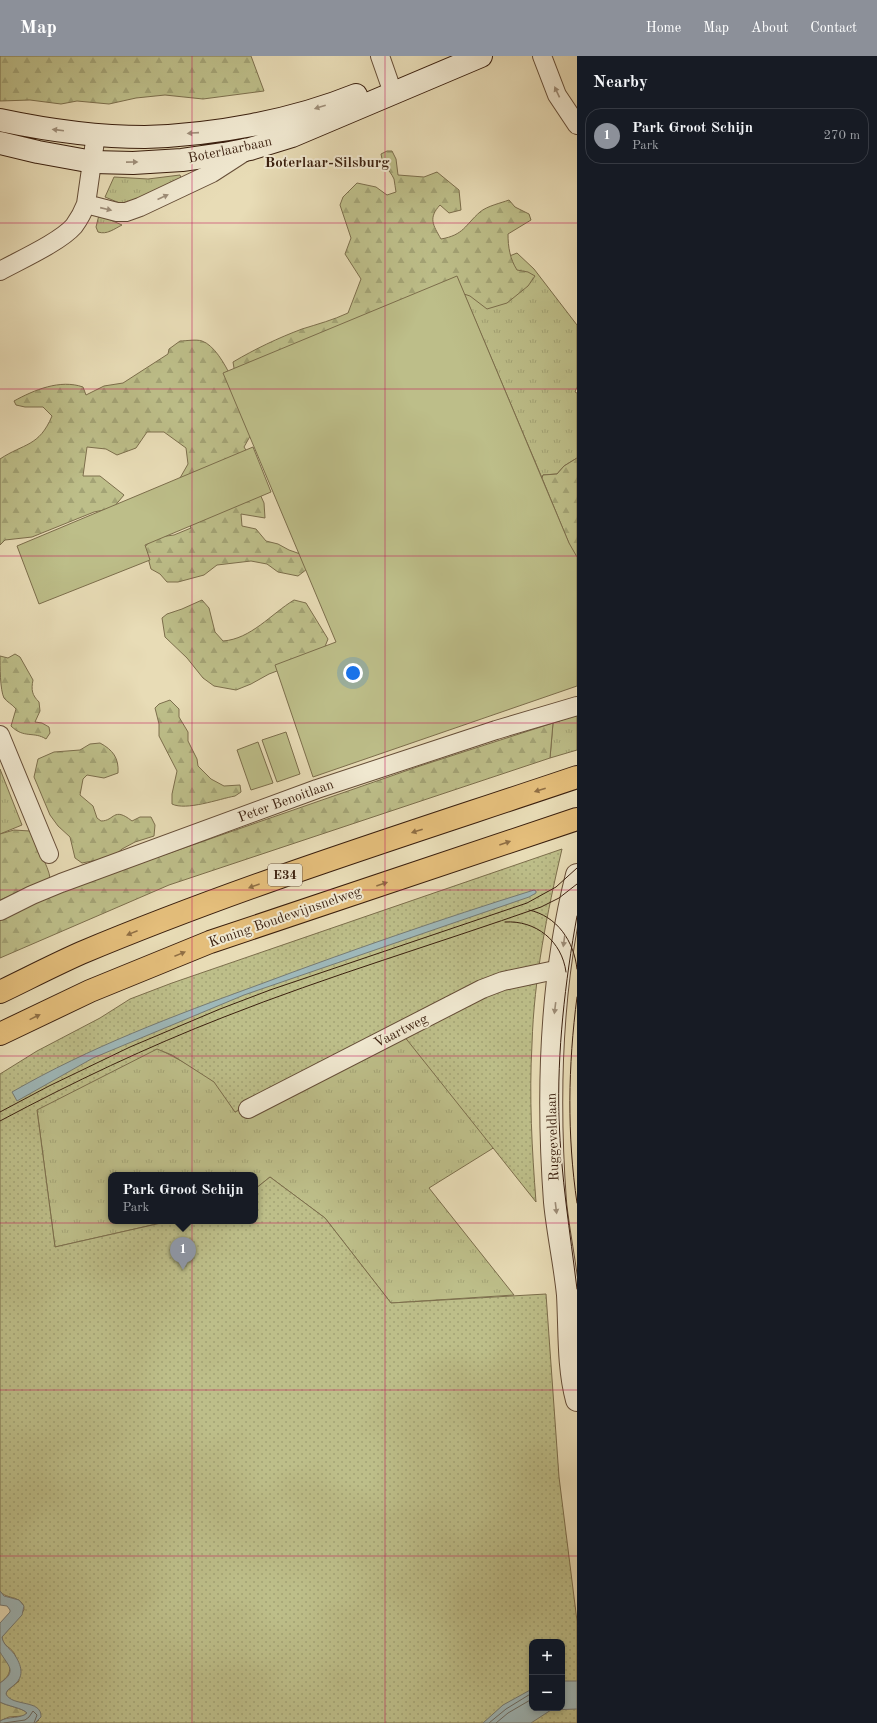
<!DOCTYPE html>
<meta charset="utf-8">
<style>
:root{--surface:#171b24;--page:#20242c;--text:#f1f3f6;--muted:#9ea1a6;--line:#363941;--accent:#8c9099}
body{margin:0;font-family:"Old Standard TT",serif;background:var(--page);color:var(--text)}
.controls{position:absolute;right:12px;bottom:12px;display:grid;overflow:hidden;border-radius:8px;box-shadow:0 2px 6px #0003}
.controls button{width:36px;height:36px;display:grid;place-items:center;padding:0;border:0;border-bottom:1px solid var(--line);background:var(--surface);color:var(--text);font:20px sans-serif}
.you{position:absolute;left:353px;top:617px;width:14px;height:14px;margin:-10px;border:3px solid #fff;border-radius:50%;background:#1a73e8;box-shadow:0 0 0 6px #1a73e833}
.badge{display:grid;place-items:center;width:26px;height:26px;border-radius:50%;background:var(--accent);color:#fff;font-size:13px;font-weight:700}
.pin{position:absolute;translate:-50% -33px;filter:drop-shadow(0 1px 2px #0008)}
.pin::after{content:'';position:absolute;top:21px;width:14px;height:12px;background:inherit;clip-path:polygon(0 0,100% 0,50% 100%)}
.popup{position:absolute;left:108px;top:1116px;width:150px;height:52px;box-sizing:border-box;display:grid;place-content:center;border-radius:8px;background:var(--surface);filter:drop-shadow(0 1px 3px #0005);font-size:13px;white-space:nowrap;color:var(--muted)}
.popup b{font-size:15px;color:var(--text)}
.popup::after{content:'';position:absolute;left:50%;top:100%;margin-left:-8px;border:8px solid transparent;border-top-color:var(--surface)}
.list{margin:0;padding:0;list-style:none}
h2{display:flex;justify-content:space-between;align-items:center;height:52px;margin:0;padding:0 16px;font-size:17px}
h2 small{font-size:13px;font-weight:400;color:var(--muted)}
.list li{display:grid;grid-template-columns:26px 1fr auto;gap:12px;align-items:center;box-sizing:border-box;height:56px;margin:0 8px 8px;padding:0 8px;border:1px solid var(--line);border-radius:16px}
.list b{display:block;font-size:15px;white-space:nowrap}
.list p{margin:0;font-size:13px;white-space:nowrap;color:var(--muted)}
.list em{font-size:13px;font-style:normal;color:var(--muted)}
.map{position:relative;flex:none;width:577px;height:1667px;overflow:hidden}
header{display:flex;align-items:center;gap:24px;box-sizing:border-box;height:56px;padding:0 20px;background:var(--accent);color:#fff}
header strong{font-size:19px}
nav{display:flex;gap:22px;margin-inline-start:auto;font-size:14px}
main{display:flex}
aside{flex:1;background:var(--surface)}
.map>svg:first-child{display:block}
.grass{fill:url(#grass-tufts);stroke:#7c6e4c}
.forest{fill:url(#forest-firs);stroke:#7c6e4c}
.park{fill:url(#park-dots);stroke:#7c6e4c;fill-rule:evenodd}
.pitch{fill:#bdbe89;stroke:#7c6e4c}
.water{fill:#9eb8ba;stroke:#767b75}
.lines{fill:none;stroke-linecap:round;stroke-linejoin:round}
.shore{stroke:#6c6c64;stroke-width:1}
.minor-casing{stroke:#664e38;stroke-width:20}
.tertiary-casing{stroke:#664e38;stroke-width:24}
.secondary-casing{stroke:#3a1f0e;stroke-width:24}
.motorway-casing{stroke:#3a1f0e;stroke-width:24}
.minor{stroke:#f0e8d0;stroke-width:18}
.tertiary{stroke:#f0e8d0;stroke-width:22}
.secondary{stroke:#f0e8d0;stroke-width:22}
.motorway{stroke:#e4be7b;stroke-width:22}
.tram{stroke:#3a1f0e;stroke-width:1}
.oneway{fill:#9e8e79}
.oneway2{fill:#8f6e44}
.grid{fill:none;stroke:#c2185b;stroke-width:1;stroke-opacity:0.55}
.labels{text-anchor:middle;dominant-baseline:central;stroke-width:4;stroke-linejoin:round;paint-order:stroke}
.shield{fill:#f0e8d0;stroke:#715b48;stroke-width:1}
.shield-label{font-size:13px;font-weight:bold;fill:#3a1f0e}
.street-label{font-size:14px;fill:#3a1f0e;stroke:#f0e8d0}
.neighbourhood-label{font-size:15px;font-weight:bold;fill:#3a1f0e;stroke:#f0e8d0}
</style>
<header>
<strong>Map</strong>
<nav><a>Home</a><a>Map</a><a>About</a><a>Contact</a></nav>
</header>
<main>
<div class="map">
<svg width="577" height="1667" viewBox="0 0 577 1667">
<defs>
<pattern id="grass-tufts" width="24" height="20" patternUnits="userSpaceOnUse"><rect width="24" height="20" fill="#bdbe89"/><path d="M3 7l-1-3M5 7V3M7 7l1-3M15 17l-1-3M17 17v-4M19 17l1-3" fill="none" stroke="#a3a375"/></pattern>
<pattern id="forest-firs" width="22" height="20" patternUnits="userSpaceOnUse"><rect width="22" height="20" fill="#bdbe89"/><path d="M5 1l3.5 6h-7zM16 11l3.5 6h-7z" fill="#a3a375"/></pattern>
<pattern id="park-dots" width="8" height="8" patternUnits="userSpaceOnUse"><rect width="8" height="8" fill="#bdbe89"/><path d="M2 2h.1M6 6h.1" fill="none" stroke="#a3a375" stroke-width="1.8" stroke-linecap="round"/></pattern>
</defs>
<rect width="100%" height="100%" fill="#e8dcb6"/>
<filter id="stains"><feTurbulence type="fractalNoise" baseFrequency=".005" numOctaves="4"/><feColorMatrix values="0 0 0 0 .2 0 0 0 0 .09 0 0 0 0 .02 0 0 0 .5 -.17"/></filter>
<radialGradient id="worn" r=".72"><stop offset=".6" stop-color="#630" stop-opacity="0"/><stop offset="1" stop-color="#630" stop-opacity=".3"/></radialGradient>
<path class="grass" d="M180,119l2,6 -45,20 -15,3 -17,-7 9,-20 34,2z
M99,159l23,10c-8,4 -15,10 -24,7l-2,-5z
M517,197l17,16 43,56v62l-2,5 2,1v65l-13,8 -7,8 -14,1 -1,3 -85,-201z
M577,659v35l-27,8 3,-35z
M0,713l22,56 -22,9z
M396,970l115,111 -82,51 85,107 -123,8 -66,-85 -55,-41 -15,12v-14h-144v46h59l-115,26 -18,-137 -37,-9 131,-67c27,16 57,28 82,47 9,7 15,21 22,31z"/>
<path class="forest" d="M0,0h251l13,35 -61,8 -38,-4 -29,3 -27,6 -32,-3 -16,3 -31,-4 -30,1z
M387,95h5l4,8 2,16 26,2 13,-5 22,18 2,20 -12,3 -9,-8c-12,13 -7,20 1,34 23,-4 24,-14 39,-27 7,-6 21,-9 29,-12l6,7 14,7 2,6 -23,14c0,13 2,25 9,36l11,2 7,4 -7,10 -21,17 -20,6 -17,-13 -24,-8 -211,86 -2,-12c22,-13 45,-24 69,-33 16,-5 31,-9 46,-16l13,-34 -16,-25 6,-16 -11,-33 3,-8 14,-14 19,4 11,8 9,-3c-1,-4 -1,-9 -2,-13 -5,-11 -11,-11 -13,-25z
M180,285c6,0 16,-2 22,0 23,8 42,67 51,90l-9,16 9,14 6,31 5,11 1,15 -24,-4 1,12 14,3 10,12 12,3 11,6 17,6 5,10 -13,10 -20,-4 -11,-8 -16,-3 -34,4 -13,10 -26,7h-11l-7,-8 -9,-5 -6,-22 7,-9 22,-3 17,-7 -15,-43 12,-21 -2,-16 -22,-16h-17l-11,16 -19,7 -11,-6 -19,-2 -4,29h17l24,19 -11,13 -19,4 -62,25 -27,3 -5,5v-86c24,-16 39,-12 52,-43l-9,-9h-18l-9,-2 -2,-4c20,-11 46,-22 69,-14l3,8 18,-9 19,-3 45,-29 1,-5z
M577,402v105l-35,-85 1,-3 14,-1 7,-8z
M202,544l7,8 6,24 8,9c28,-2 48,-27 71,-41l12,3 22,36 -6,15 -53,20 -18,10 -15,6 -22,-4 -11,-8 -16,-20 -22,-21 -3,-19 5,-4 15,-5z
M15,598l5,3 13,23c-2,10 -1,15 6,22l1,9 -5,11 7,1 7,4 1,6 -4,6c-12,-8 -22,0 -35,-13l5,-17c-4,-5 -9,-7 -12,-11 -4,-8 -4,-32 -4,-42l8,2z
M170,644l9,9v8l9,15v9l9,18 1,7 13,13 13,7 16,-1 1,7 -6,4c-16,3 -49,15 -63,8v-10l5,-23 -18,-35v-12l-4,-16 4,-4z
M553,667l-3,35 -381,127 -169,73v-39l37,-20 383,-133z
M100,687c13,7 19,15 18,30l-14,5 -17,-3 -4,4 -3,16 13,11 4,12 4,3c14,0 12,-15 31,0l8,-4h11l4,8 -1,11 -19,6 -13,7 -9,8 -31,6 -7,-5 -5,-21 -12,-11 -8,-11 -16,-38 4,-18 16,-7 26,-2 10,-6z
M14,774l16,1c5,12 19,36 20,47l-20,10 -30,12v-66z
M0,1595c12,11 14,23 0,32z
M0,1646c7,4 23,6 27,11l-4,3 -14,1 -9,4z"/>
<path class="park" d="M562,793c-15,64 -28,129 -30,195 -3,53 0,106 4,158l-140,-176 -161,86 -21,-30 -42,-27 -15,-6 -120,61 18,137 115,-26h85v-32l15,-12 55,41 66,85 155,-9 13,183 18,144v102h-542l4,-3 -32,-23 -1,-3 1,-3 12,-10c-2,-8 -1,-19 -4,-26 -3,-8 -12,-8 -13,-18l22,-27c0,-15 -18,-10 -24,-19v-517l37,-23 63,-33 30,-19 42,-16zM532,1586h30v66h-30z"/>
<path class="pitch" d="M457,220l112,267 8,14v129l-264,91 -38,-112 61,-23 -113,-269z
M253,391l18,45 -126,53 5,15 -111,44 -22,-58z
M286,676l14,42 -23,8 -15,-42z
M258,686l15,41 -22,7 -14,-40z"/>
<path class="water" d="M534,834l2,1v2l-7,4 -285,98 -151,63 -76,43 -5,-9c78,-45 161,-76 246,-107 91,-34 183,-66 276,-95z
M0,1535l4,5 15,4 5,6 -2,9 -20,22c1,9 10,12 14,20 6,10 8,20 -2,28 -3,3 -7,4 -8,9 6,13 36,5 35,23l-6,6h-35v-2c8,-5 21,-2 27,-8 -4,-5 -20,-7 -27,-11v-19c18,-12 8,-17 0,-31 0,-5 0,-23 0,-29l10,-11v-2l-3,-4 -7,-1z
M562,1625h15v28l-26,1 -20,13h-48l20,-18 29,-16v19h30z"/>
<g class="lines">
<path class="shore" d="M4,1667l21,-3 4,-3 4,-6 4,4 -3,8
M489,1667l17,-14 26,-16
M496,1667l12,-10 24,-14"/>
<g class="minor-casing">
<path id="minor" d="M380,0l13,37
M542,0l15,39 20,30
M86,148l31,8h9l14,-5 72,-34 34,-22
M0,215c20,-11 60,-29 74,-45 5,-7 9,-14 12,-22l10,-70
M0,679l49,119
M0,855l32,-16 29,-12 256,-94 179,-59 81,-24
M248,1053l234,-120 21,-8 57,-12"/>
</g>
<g class="tertiary-casing">
<path id="tertiary" d="M577,819c-27,107 -30,218 -22,327 3,31 10,62 13,93 2,35 0,71 9,105"/>
</g>
<g class="secondary-casing">
<path id="secondary" d="M0,64c47,10 97,17 145,17 69,-2 147,-16 211,-42
M0,87l38,9 55,10 40,1 49,-3 42,-6 26,-5 42,-13 189,-80"/>
</g>
<g class="motorway-casing">
<path id="motorway" d="M0,936c27,-13 54,-27 81,-39 162,-68 330,-120 496,-176
M0,978l90,-43 120,-49 367,-123"/>
</g>
<use href="#minor" class="minor"/>
<use href="#tertiary" class="tertiary"/>
<use href="#secondary" class="secondary"/>
<use href="#motorway" class="motorway"/>
<path class="tram" d="M529,854c28,6 45,31 48,59
M577,860c-12,66 -20,136 -18,203 2,57 11,113 18,170
M505,866c31,-2 57,19 61,50
M577,941c-9,69 -10,138 0,206
M0,1056l49,-26 81,-39 90,-38 50,-19 257,-87 29,-16 21,-19
M0,1065c73,-39 147,-74 224,-104 104,-41 212,-73 317,-110l18,-9 18,-14"/>
</g>
<defs><path id="oneway-solid" d="M-6-.8H1V-3.2L6.5 0L1 3.2V.8H-6Z"/></defs>
<g class="oneway">
<use href="#oneway-solid" transform="translate(557 36) rotate(-115)"/>
<use href="#oneway-solid" transform="translate(320 51) rotate(163)"/>
<use href="#oneway-solid" transform="translate(58 74) rotate(-173)"/>
<use href="#oneway-solid" transform="translate(193 77) rotate(176)"/>
<use href="#oneway-solid" transform="translate(132 106) rotate(-1)"/>
<use href="#oneway-solid" transform="translate(163 141) rotate(-24)"/>
<use href="#oneway-solid" transform="translate(106 153) rotate(13)"/>
<use href="#oneway-solid" transform="translate(564 885) rotate(98)"/>
<use href="#oneway-solid" transform="translate(555 952) rotate(97)"/>
<use href="#oneway-solid" transform="translate(556 1152) rotate(83)"/>
</g>
<g class="oneway2">
<use href="#oneway-solid" transform="translate(540 734) rotate(162)"/>
<use href="#oneway-solid" transform="translate(417 775) rotate(162)"/>
<use href="#oneway-solid" transform="translate(505 787) rotate(-19)"/>
<use href="#oneway-solid" transform="translate(382 828) rotate(-19)"/>
<use href="#oneway-solid" transform="translate(254 830) rotate(160)"/>
<use href="#oneway-solid" transform="translate(132 877) rotate(158)"/>
<use href="#oneway-solid" transform="translate(180 898) rotate(-22)"/>
<use href="#oneway-solid" transform="translate(35 961) rotate(-26)"/>
</g>
<path class="grid" d="M192,0v1667M385,0v1667M0,167h577M0,333h577M0,500h577M0,667h577M0,834h577M0,1000h577M0,1167h577M0,1334h577M0,1500h577"/>
<g class="labels">
<rect class="shield" x="268" y="808" width="34" height="22" rx="3"/>
<g class="shield-label">
<text x="285" y="819">E34</text>
</g>
<g class="street-label">
<text transform="translate(230 94) rotate(-12)">Boterlaarbaan</text>
<text transform="translate(286 745) rotate(-20)">Peter Benoitlaan</text>
<text transform="translate(285 861) rotate(-19)">Koning Boudewijnsnelweg</text>
<text transform="translate(401 975) rotate(-27)">Vaartweg</text>
<text transform="translate(553 1081) rotate(-92)">Ruggeveldlaan</text>
</g>
<g class="neighbourhood-label">
<text x="327" y="107">Boterlaar-Silsburg</text>
</g>
</g>
<rect width="100%" height="100%" filter="url(#stains)"/>
<rect width="100%" height="100%" fill="url(#worn)"/>
</svg>
<div class="controls">
<button>+</button>
<button>−</button>
</div>
<div class="you"></div>
<div class="pin badge" style="left:183px;top:1214px">1</div>
<div class="popup"><b>Park Groot Schijn</b>Park</div>
</div>
<aside>
<h2>Nearby<small></small></h2>
<ul class="list">
<li><span class="badge">1</span><div><b>Park Groot Schijn</b><p>Park</p></div><em>270 m</em></li>
</ul>
</aside>
</main>
